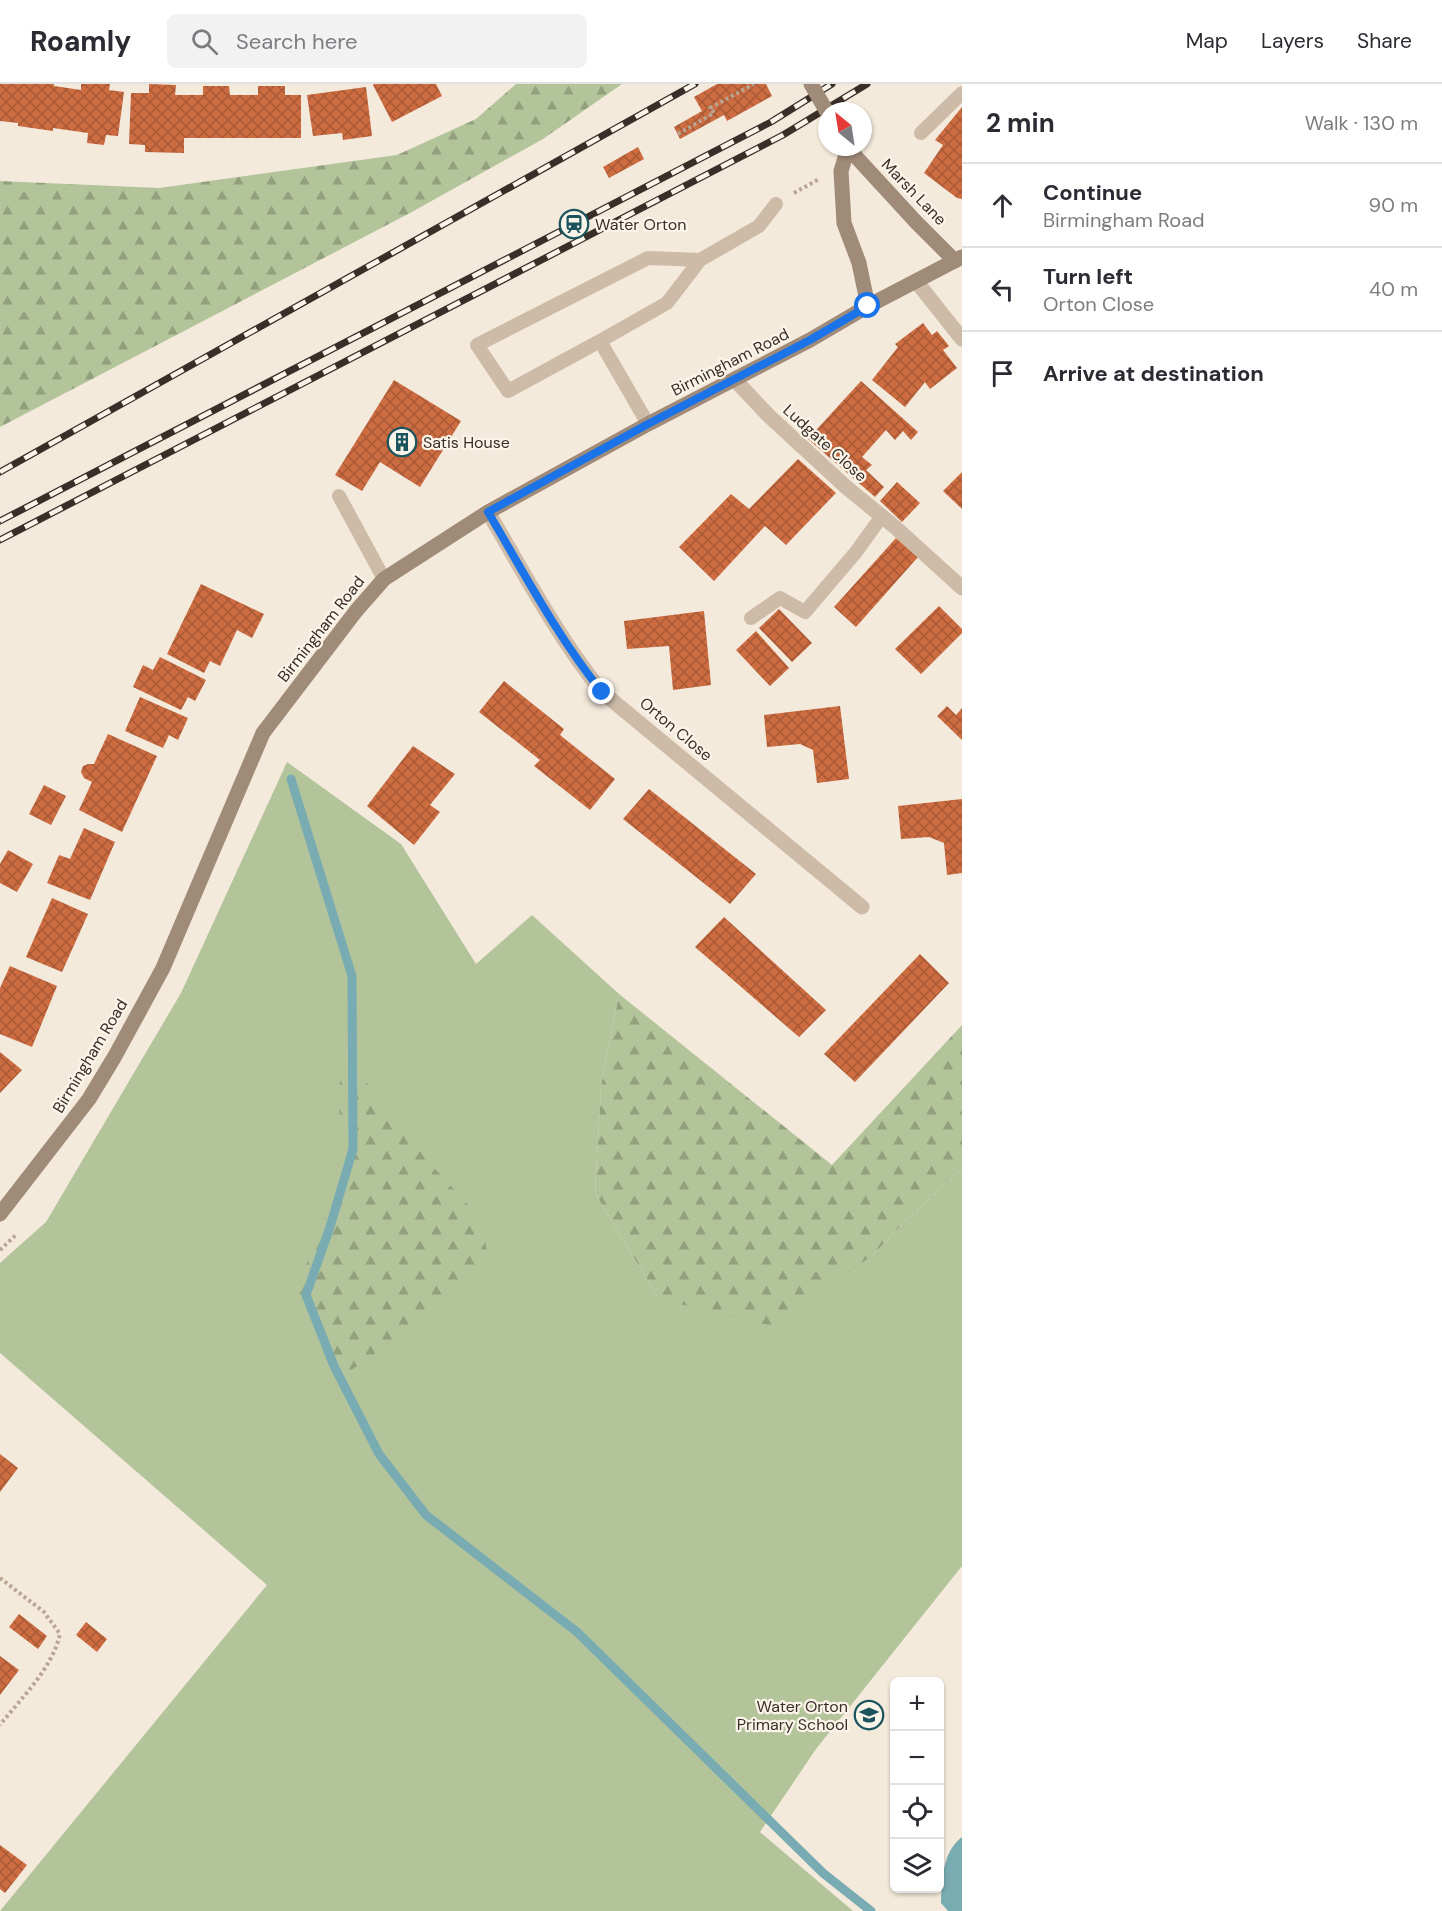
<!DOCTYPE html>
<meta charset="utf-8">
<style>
:root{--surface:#fff;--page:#f2f2f3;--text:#2b2b33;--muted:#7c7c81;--line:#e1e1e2}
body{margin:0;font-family:"DM Sans",sans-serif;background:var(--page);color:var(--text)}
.controls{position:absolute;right:18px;bottom:18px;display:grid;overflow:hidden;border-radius:9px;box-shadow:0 2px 4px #0004}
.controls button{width:54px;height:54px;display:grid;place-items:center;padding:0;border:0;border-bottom:2px solid var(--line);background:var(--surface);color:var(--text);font:30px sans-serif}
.compass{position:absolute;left:818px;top:18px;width:54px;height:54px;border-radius:50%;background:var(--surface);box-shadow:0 2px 4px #0004;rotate:330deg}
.stop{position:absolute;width:18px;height:18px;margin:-14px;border:4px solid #1a73e8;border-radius:50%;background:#fff}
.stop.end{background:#1a73e8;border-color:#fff;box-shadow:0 2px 6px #0008}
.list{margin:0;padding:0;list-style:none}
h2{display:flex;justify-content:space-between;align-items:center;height:78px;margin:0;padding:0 24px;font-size:26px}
h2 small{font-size:20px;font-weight:400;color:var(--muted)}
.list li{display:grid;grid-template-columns:39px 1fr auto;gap:18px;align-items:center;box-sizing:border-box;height:84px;padding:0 24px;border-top:2px solid var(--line)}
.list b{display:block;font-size:22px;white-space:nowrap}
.list p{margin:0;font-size:20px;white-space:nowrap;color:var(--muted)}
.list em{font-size:20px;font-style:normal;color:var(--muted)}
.icon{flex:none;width:33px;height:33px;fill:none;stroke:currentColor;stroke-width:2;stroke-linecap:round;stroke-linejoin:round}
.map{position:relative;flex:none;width:962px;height:1827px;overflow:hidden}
header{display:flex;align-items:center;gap:36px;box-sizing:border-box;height:84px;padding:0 30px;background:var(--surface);border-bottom:2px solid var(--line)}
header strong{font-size:28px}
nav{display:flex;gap:33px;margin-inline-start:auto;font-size:21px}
.search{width:420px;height:54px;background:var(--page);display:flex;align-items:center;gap:15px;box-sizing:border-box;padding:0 21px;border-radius:9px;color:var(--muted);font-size:22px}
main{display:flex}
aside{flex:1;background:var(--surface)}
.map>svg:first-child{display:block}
.grass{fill:#b3c49b}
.forest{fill:url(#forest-firs)}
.water{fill:#79acb2}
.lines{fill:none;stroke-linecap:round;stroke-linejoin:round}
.stream{stroke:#79acb2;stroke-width:9}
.building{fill:url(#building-cross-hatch)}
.path{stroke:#b9a591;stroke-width:4;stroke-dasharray:3 3;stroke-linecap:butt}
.service{stroke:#cdbba7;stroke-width:14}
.minor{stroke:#cdbba7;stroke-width:15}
.secondary{stroke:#a08a78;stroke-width:15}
.rail-casing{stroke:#392e28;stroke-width:7}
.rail{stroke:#fbf4e9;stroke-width:4.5;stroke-dasharray:14;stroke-linecap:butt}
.secondary-bridge{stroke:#a08a78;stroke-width:15}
.route{stroke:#1a73e8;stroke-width:8}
.labels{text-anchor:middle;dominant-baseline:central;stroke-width:4.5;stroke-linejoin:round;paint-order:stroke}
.street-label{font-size:16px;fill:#392e28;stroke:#fbf4e9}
.poi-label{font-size:16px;fill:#392e28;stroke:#fbf4e9;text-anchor:start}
</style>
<header>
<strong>Roamly</strong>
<div class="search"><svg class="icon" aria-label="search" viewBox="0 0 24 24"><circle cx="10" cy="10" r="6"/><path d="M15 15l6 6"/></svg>Search here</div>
<nav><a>Map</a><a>Layers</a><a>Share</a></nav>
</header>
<main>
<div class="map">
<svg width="962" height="1827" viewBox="0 0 962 1827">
<defs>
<pattern id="forest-firs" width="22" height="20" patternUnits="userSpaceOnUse" patternTransform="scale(1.5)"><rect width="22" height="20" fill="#b3c49b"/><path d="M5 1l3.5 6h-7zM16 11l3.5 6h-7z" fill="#93a07e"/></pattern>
<pattern id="building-cross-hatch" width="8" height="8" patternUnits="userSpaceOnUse" patternTransform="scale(1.5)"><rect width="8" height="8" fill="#cd6c41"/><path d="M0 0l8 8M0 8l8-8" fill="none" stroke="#a75936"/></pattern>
</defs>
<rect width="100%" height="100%" fill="#f4eadc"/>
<path class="grass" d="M287,678l114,82 75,120 56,-49 87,79 -18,92 -6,107 64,106 214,-44 33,-35 56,-51v397l-146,183 -56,83 93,79h-853l267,-326 -267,-232v-90l46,-41 135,-229z"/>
<path class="forest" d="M516,0h106l-79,55 -133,74 -410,214v-246l159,7 238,-33 79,-36z
M619,910l213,171 130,-140v144l-56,51 -33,35 -102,71 -112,-27 -64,-106 6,-107z
M346,972l79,102 57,62 6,40 -56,52 -86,62 -50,-84 48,-119 -6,-81z"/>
<path class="water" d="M962,1753v74h-14l-7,-8c1,-22 1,-51 21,-66z"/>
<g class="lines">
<path class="stream" d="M291,695l61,197 1,173 -23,78 -24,68 28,71 45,88 47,61 151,117 246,241 48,38"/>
</g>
<path class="building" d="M0,0h54v2l27,4v-6h29l-1,6 15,2 -6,44 -12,-1 -2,10 -17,-2 1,-10 -35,-5v3l-35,-5v-3l-18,-2z
M149,0l27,1 -1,10h28v-9h26l1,9h28v-9h27v9h16v43h-117v15l-39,-1v-7l-16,-1 2,-51h18z
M374,0h62l6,12 -50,26 -19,-37z
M717,0h49l6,12 -45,25 -3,-6 -44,24 -6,-12 28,-16 -8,-14z
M366,3l6,49 -29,4 -1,-7 -29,3 -6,-41z
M962,23v92l-5,-1 -33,-25 19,-28 -8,-5z
M638,63l6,12 -35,19 -6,-11z
M923,239l9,12 5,-4 12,15 -6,4 14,18 -27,21 -5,-7 -20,25 -33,-27 26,-33 -3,-3z
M394,296l67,41 -41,66 -40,-25 -18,29 -27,-16z
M861,297l57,51 -7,8 -8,-9 -8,9 -9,-10 -24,27 10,8 -6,5 18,17 -9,10 -67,-58z
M798,375l38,34 -50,52 -21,-19 -51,55 -35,-34 52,-53 18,15z
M962,388v37l-19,-18z
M897,398l23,21 -18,19 -22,-21z
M896,454l22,19 -62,70 -22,-20z
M201,500l63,30 -12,24 -15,-8 -17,36 -10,-5 -6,12 -37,-19z
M939,522l23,23v4l-41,41 -26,-25z
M779,525l33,34 -20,19 -33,-34z
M704,527l7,74 -38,5 -4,-44 -42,3 -3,-28z
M756,547l33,37 -19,18 -34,-36z
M160,573l46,23 -11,21 -7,-4 -7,13 -48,-23 10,-22 10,5z
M504,597l60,48 -4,6 55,44 -25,31 -56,-44 6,-6 -61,-48z
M140,613l48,21 -10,22 -9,-5 -6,13 -38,-17z
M840,622l9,73 -32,4 -4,-33 -13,-6 -33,3 -3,-32z
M947,622l9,9 6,-7v32l-25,-24z
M108,650l49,22 -35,76 -43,-22 13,-28 -8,-4 -3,-6 2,-6 5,-2h6z
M413,662l42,28 -25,31 10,7 -26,33 -47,-39z
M44,701l22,11 -15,29 -22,-11z
M649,705l107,85 -26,30 -107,-85z
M962,715v74l-15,2 -3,-32 -15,-6 -28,2 -3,-33z
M84,744l31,14 -25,58 -43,-17 12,-28 11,4z
M8,766l25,14 -16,28 -17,-9v-19z
M52,814l36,16 -26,58 -36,-15z
M724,833l102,93 -27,27 -104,-90z
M920,870l29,29 -94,99 -31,-28z
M10,882l47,20 -25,61 -32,-13v-46z
M0,968l22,18 -22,23z
M0,1370l18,14 -18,24z
M19,1530l28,22 -9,13 -29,-22z
M86,1538l21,17 -10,13 -21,-17z
M0,1572l19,14 -19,25z
M0,1761l27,20 -22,28 -5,-4z"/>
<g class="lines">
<path class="path" d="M678,50l36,-21 -4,-5 44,-24
M794,109l25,-14
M0,1166l17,-16
M0,1494l44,34 16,22c-8,35 -38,63 -60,91"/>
<path class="service" d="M921,49l41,-40
M700,176l59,-34 17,-22
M600,257l67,-38 33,-43 -52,-2 -171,87 31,46 92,-50 48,83
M339,412l45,83
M751,534l29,-20 25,14 51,-60 26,-36"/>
<path class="minor" d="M916,197l46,58
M735,296l34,36 77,71 49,40 67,61
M488,428c36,61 69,124 114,180l260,215"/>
<path class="secondary" d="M847,63l69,75 39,39
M848,64l-7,23 3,52 15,40 9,43
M0,1130l89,-115 26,-43 48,-88 100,-235 93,-122 28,-32 104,-67 160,-88 162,-84 58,-34 94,-49"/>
<g class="rail-casing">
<path id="rail" d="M0,388l695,-388
M0,437l771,-399 61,-38
M0,456l783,-405 84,-51"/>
</g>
<use href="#rail" class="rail"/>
<path class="secondary-bridge" d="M811,0l16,28"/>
</g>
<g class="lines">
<path class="route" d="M602,608c-45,-56 -78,-119 -114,-180l160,-88 162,-84 58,-34"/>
</g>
<defs>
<g id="station-ring" transform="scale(1.5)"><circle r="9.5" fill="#fbf4e9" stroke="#1b545d" stroke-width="1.5"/><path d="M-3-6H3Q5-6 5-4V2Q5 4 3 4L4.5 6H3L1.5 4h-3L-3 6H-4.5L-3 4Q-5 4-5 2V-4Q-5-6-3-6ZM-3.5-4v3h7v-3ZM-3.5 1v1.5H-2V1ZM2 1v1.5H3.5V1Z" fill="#1b545d"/></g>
<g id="building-ring" transform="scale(1.5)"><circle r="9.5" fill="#fbf4e9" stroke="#1b545d" stroke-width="1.5"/><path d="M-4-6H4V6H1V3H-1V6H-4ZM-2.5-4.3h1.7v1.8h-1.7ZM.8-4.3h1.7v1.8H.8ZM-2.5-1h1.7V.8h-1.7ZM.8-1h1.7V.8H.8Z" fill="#1b545d"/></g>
<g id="school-ring" transform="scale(1.5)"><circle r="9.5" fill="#fbf4e9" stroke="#1b545d" stroke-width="1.5"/><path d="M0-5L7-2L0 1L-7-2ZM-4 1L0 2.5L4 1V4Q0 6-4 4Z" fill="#1b545d"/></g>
</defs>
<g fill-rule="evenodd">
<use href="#station-ring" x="574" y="140"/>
<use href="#building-ring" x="402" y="358"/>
<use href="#school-ring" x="869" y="1631"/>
</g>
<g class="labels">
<g class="street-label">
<text transform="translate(914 108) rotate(46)">Marsh Lane</text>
<text transform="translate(730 278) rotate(-27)">Birmingham Road</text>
<text transform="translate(825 359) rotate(42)">Ludgate Close</text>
<text transform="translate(321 545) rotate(-52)">Birmingham Road</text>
<text transform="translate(676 645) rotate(40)">Orton Close</text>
<text transform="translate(90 972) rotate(-59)">Birmingham Road</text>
</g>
<g class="poi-label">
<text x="595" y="140">Water Orton</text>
<text x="423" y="358">Satis House</text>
<text x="848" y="1622" text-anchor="end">Water Orton<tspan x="848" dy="18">Primary School</tspan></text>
</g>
</g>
</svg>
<div class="controls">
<button>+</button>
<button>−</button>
<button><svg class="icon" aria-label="locate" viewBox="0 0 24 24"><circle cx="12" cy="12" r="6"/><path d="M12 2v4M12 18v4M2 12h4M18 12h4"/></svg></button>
<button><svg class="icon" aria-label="layers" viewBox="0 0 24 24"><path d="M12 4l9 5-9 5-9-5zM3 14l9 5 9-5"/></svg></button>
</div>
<svg class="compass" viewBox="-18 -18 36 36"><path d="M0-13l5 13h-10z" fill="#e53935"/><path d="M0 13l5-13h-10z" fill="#7c7c81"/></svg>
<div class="stop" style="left:868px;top:222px"></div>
<div class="stop end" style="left:602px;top:608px"></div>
</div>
<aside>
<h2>2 min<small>Walk · 130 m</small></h2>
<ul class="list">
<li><svg class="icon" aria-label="ahead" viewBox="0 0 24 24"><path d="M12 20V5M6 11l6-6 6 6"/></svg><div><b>Continue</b><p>Birmingham Road</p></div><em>90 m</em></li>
<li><svg class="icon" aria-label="left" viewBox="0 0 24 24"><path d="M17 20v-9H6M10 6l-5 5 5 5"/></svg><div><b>Turn left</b><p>Orton Close</p></div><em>40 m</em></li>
<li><svg class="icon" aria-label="arrive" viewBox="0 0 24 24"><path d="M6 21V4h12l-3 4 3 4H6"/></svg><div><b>Arrive at destination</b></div></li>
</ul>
</aside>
</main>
